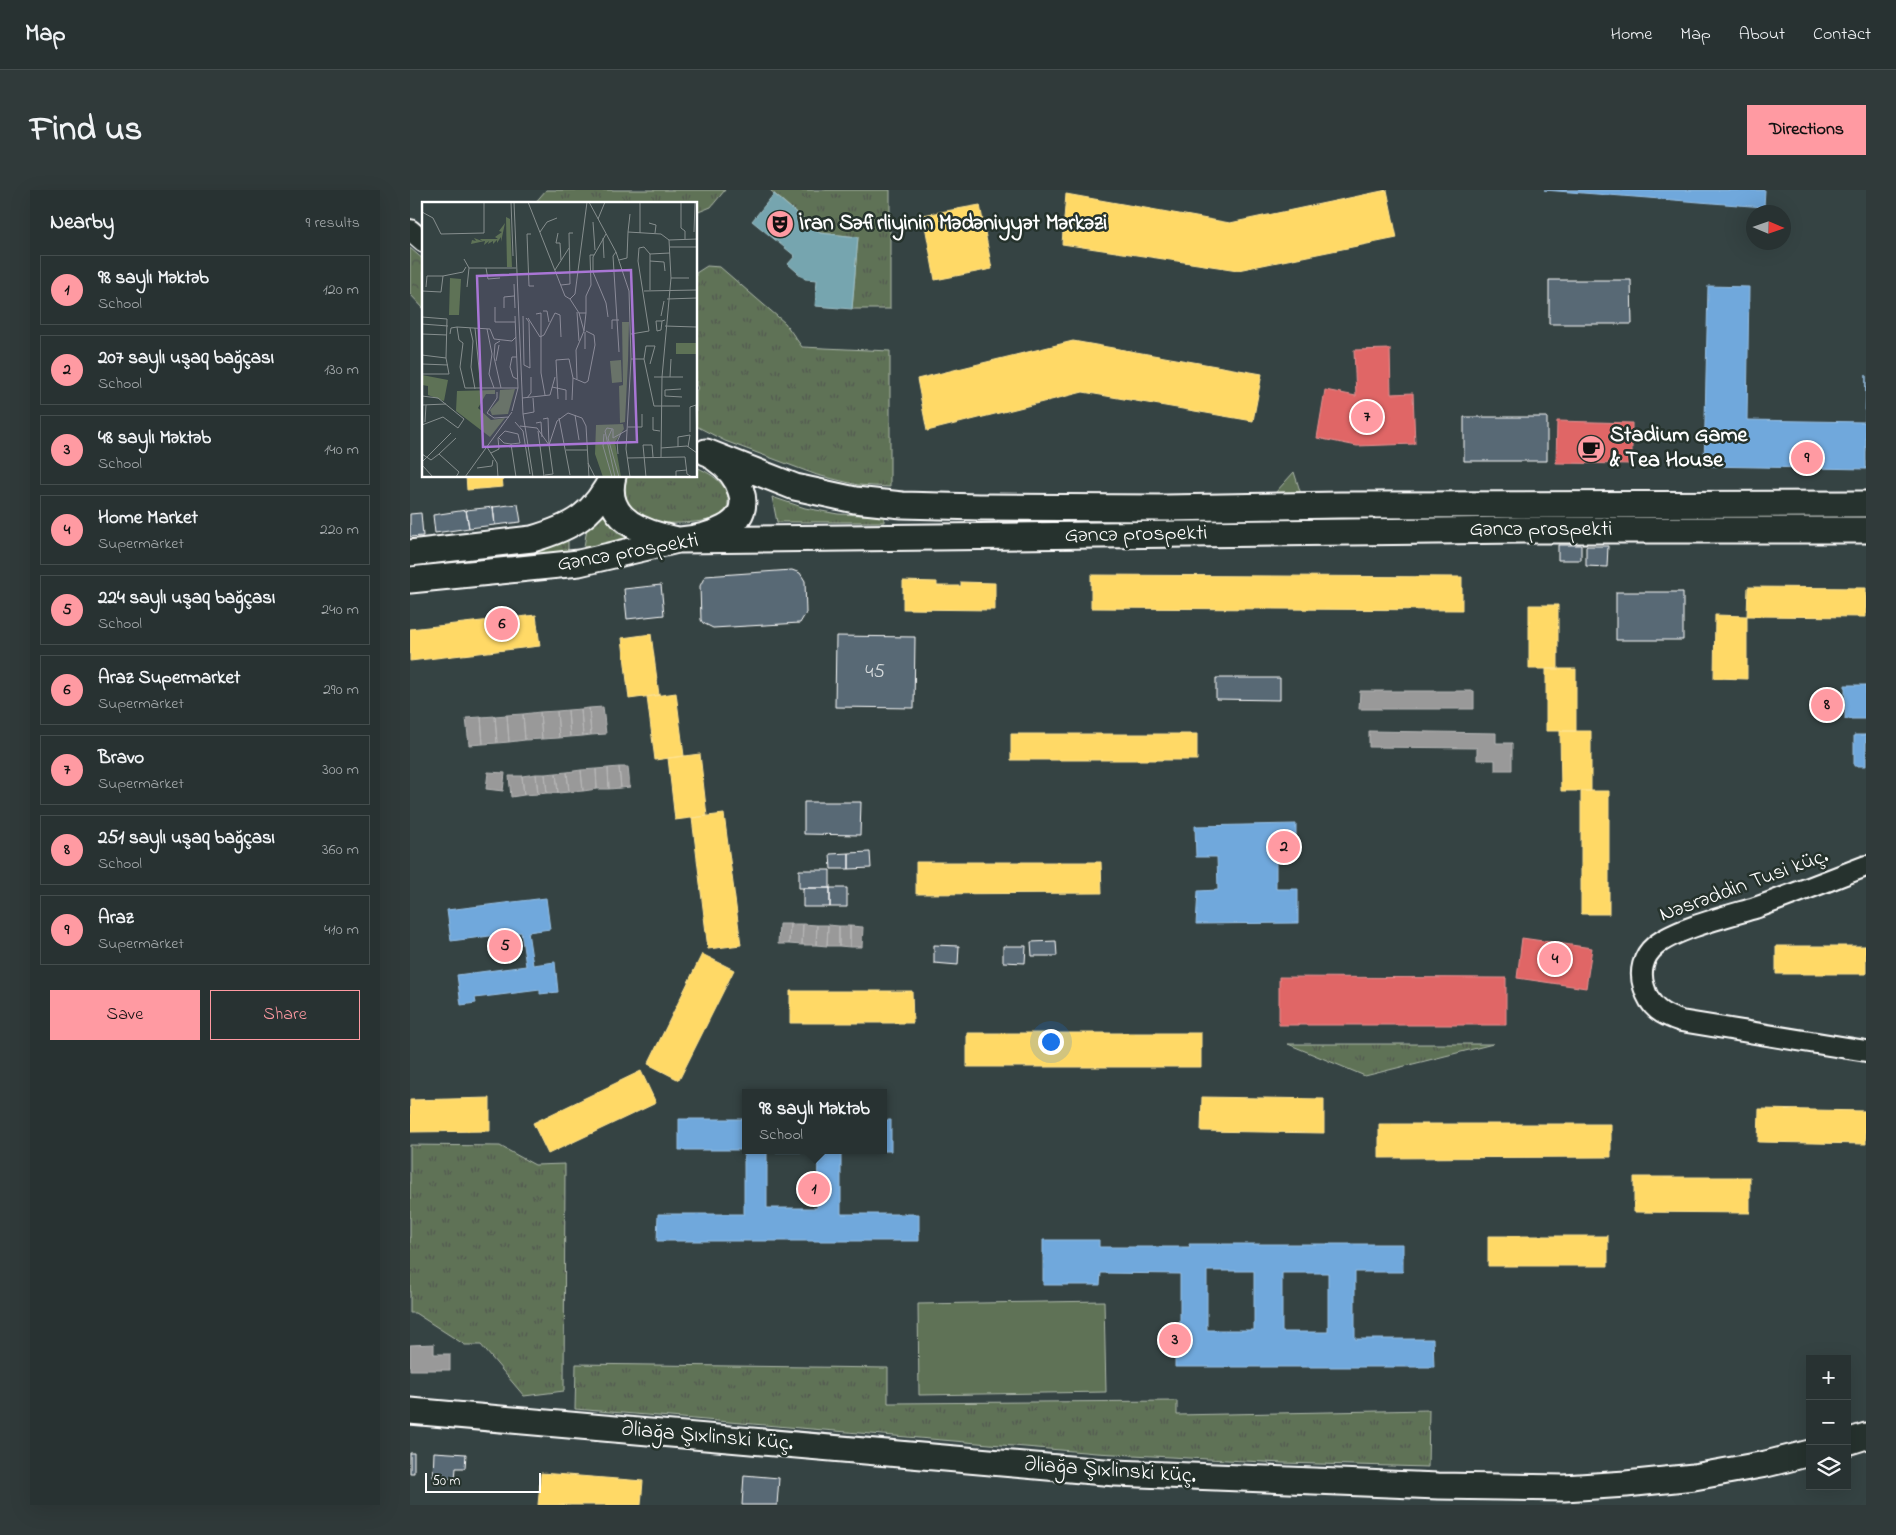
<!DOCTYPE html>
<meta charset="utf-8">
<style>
:root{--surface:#283232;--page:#303a3a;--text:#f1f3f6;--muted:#a5aaac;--line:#444d4d;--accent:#ff9aa2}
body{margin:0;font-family:"Indie Flower",sans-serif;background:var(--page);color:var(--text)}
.controls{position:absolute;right:15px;bottom:15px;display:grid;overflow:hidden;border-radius:0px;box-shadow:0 5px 20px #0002}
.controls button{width:45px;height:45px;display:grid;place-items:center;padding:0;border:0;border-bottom:1px solid var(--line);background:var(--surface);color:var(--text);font:25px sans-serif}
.compass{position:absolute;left:1336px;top:15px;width:45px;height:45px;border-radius:50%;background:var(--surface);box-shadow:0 5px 20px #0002;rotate:92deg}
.scale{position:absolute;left:15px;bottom:12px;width:116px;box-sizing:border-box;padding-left:5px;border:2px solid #fff;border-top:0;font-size:14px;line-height:18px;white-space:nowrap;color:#fff;-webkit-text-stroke:4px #26332d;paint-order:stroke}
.you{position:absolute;left:640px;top:851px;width:18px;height:18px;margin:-12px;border:4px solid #fff;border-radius:50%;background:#1a73e8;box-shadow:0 0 0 8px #1a73e833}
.badge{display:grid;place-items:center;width:32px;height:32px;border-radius:50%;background:var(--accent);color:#111;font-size:16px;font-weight:700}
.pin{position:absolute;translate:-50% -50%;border:2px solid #fff;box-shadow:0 1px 5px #0006}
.popup{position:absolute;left:332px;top:899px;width:145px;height:65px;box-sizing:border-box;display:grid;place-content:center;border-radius:0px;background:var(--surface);filter:drop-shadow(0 1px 4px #0005);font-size:16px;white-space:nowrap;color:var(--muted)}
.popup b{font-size:19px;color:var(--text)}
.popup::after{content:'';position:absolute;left:50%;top:100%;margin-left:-10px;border:10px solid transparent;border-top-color:var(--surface)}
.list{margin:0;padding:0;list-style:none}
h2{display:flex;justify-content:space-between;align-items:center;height:65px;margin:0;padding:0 20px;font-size:21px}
h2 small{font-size:16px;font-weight:400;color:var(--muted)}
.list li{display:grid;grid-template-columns:32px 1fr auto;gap:15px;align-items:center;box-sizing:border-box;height:70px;margin:0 10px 10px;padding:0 10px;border:1px solid var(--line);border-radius:0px}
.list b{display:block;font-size:19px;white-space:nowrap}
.list p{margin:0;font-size:16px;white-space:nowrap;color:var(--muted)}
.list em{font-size:16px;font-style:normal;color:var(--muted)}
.actions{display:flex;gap:10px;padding:15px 20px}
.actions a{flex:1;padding:11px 0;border:1px solid var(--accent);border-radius:0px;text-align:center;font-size:18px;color:var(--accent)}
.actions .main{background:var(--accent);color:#111}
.icon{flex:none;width:28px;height:28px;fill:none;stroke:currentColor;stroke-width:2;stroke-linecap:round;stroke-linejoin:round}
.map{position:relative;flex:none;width:1456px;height:1315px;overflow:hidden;border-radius:0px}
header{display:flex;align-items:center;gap:30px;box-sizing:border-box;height:70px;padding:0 25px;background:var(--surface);border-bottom:1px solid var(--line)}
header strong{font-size:24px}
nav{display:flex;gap:28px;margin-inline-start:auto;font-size:18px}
.intro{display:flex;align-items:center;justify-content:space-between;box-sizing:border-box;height:120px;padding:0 30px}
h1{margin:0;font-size:35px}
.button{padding:12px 22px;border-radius:0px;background:var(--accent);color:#111;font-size:18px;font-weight:700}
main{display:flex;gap:30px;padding:0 30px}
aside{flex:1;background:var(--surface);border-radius:0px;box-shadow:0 5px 20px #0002}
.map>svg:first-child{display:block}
.grass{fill:url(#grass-tufts);stroke:#aeb8aa}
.forest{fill:url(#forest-crowns);stroke:#aeb8aa}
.pitch{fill:#5e7256;stroke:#aeb8aa}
.homes{fill:#ffd966;stroke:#ffe494}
.shops{fill:#e06666;stroke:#e99494}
.schools{fill:#6fa8dc;stroke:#9ac2e6;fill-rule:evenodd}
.public{fill:#76a5af;stroke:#9fc0c7}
.industry{fill:#999;stroke:#b8b8b8}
.building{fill:#586975;stroke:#fff}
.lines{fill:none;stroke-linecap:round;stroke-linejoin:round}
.minor-casing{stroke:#fff;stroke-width:24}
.major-casing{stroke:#fff;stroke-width:29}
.minor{stroke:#26332d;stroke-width:20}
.major{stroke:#26332d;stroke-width:25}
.labels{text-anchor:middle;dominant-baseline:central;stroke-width:5;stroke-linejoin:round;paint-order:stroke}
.number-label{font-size:20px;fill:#d5dadc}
.poi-label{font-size:22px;font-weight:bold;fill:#fff;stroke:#26332d;text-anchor:start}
.street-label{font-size:22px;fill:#fff;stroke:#26332d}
.inset-road{fill:none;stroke:#868e8e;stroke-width:1}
.view{fill:#a976d5;fill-opacity:0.15;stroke:#a976d5;stroke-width:2.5}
.inset-edge{fill:none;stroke:#fff;stroke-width:2.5}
</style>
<header>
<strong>Map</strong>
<nav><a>Home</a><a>Map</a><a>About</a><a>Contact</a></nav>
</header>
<div class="intro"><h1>Find us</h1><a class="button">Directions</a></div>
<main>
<aside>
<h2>Nearby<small>9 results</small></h2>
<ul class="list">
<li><span class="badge">1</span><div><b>98 saylı Məktəb</b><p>School</p></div><em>120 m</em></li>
<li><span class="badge">2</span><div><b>207 saylı uşaq bağçası</b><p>School</p></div><em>130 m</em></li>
<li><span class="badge">3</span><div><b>48 saylı Məktəb</b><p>School</p></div><em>140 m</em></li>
<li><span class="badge">4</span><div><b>Home Market</b><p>Supermarket</p></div><em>220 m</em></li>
<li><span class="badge">5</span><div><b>224 saylı uşaq bağçası</b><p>School</p></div><em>240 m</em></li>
<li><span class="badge">6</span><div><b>Araz Supermarket</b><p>Supermarket</p></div><em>290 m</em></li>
<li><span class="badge">7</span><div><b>Bravo</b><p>Supermarket</p></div><em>300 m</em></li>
<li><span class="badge">8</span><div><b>251 saylı uşaq bağçası</b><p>School</p></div><em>360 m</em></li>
<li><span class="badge">9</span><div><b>Araz</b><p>Supermarket</p></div><em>410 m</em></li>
</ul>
<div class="actions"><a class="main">Save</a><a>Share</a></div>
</aside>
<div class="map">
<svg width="1456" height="1315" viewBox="0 0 1456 1315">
<defs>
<pattern id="grass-tufts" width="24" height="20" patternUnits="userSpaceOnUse" patternTransform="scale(1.25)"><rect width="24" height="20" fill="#5e7256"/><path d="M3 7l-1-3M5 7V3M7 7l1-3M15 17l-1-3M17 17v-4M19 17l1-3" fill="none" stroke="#525950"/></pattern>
<pattern id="forest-crowns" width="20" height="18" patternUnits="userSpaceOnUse" patternTransform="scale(1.25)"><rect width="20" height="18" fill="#5e7256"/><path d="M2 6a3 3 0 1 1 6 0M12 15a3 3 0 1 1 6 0" fill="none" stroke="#525950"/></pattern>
</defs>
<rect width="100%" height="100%" fill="#354343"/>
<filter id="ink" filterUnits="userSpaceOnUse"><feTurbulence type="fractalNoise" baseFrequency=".02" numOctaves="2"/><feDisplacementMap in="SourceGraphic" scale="10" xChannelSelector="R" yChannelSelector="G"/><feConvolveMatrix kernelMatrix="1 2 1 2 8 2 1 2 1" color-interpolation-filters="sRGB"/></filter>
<g filter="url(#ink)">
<path class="grass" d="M136,0h179l-14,17 -15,6v-9h-162z
M360,0h120v119h-38l6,-72 -38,-4z
M297,76l13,1 65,56 17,24 88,4v136l-32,-2 -41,-10 -92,-34 -29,-15v-35l2,-3 -2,-3v-112z
M286,277c14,6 33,17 32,35 0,5 -2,10 -6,13 -10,9 -73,11 -84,4 -5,-4 -10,-13 -14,-18l1,-25h71z
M884,282l7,22 -26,-1z
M362,307l33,11 33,6 46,2v6h-107z
M195,322c7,17 11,22 27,28l-48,7 3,-19z
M158,344v18l-41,4v-6z
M878,854h205l-128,32z
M0,955l90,1 35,19 30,-1 -1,227 -40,5 -43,-51h-16l-50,-32h-5z
M166,1174l312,4v35l289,-2v14l252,-5 -1,57 -146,-4 -186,-10 -521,-44z"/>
<path class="forest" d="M0,58l14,12v49l-14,-15z"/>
<path class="pitch" d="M694,1111l2,91 -187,3 -1,-91z"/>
<path class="homes" d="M977,0l10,48 -159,32 -176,-26 4,-50 164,29z
M570,15l12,64 -57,11 -12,-65z
M663,151l189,33 -9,47 -170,-29 -156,39 -10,-52z
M56,286h36l1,11 -36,3z
M681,385l371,2v33l-371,-2z
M493,391l34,1v4h24v-4l34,1v27l-92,-1z
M1338,397l118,1v29l-119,-1z
M1119,415h29v64h-29z
M126,425l4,31 -130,15v-32z
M1305,425l32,1v63l-33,-1z
M241,444l8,61 -30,4 -7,-61z
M1136,479h30v62h-30z
M266,503l8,63 -29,4 -8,-63z
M1150,541h31v60h-30z
M601,544h186v26h-186z
M290,564l7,62 -32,4 -7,-62z
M1171,601h28v123h-28z
M314,624l17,131 -33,4 -16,-131z
M506,672h185l1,31 -186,1z
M1366,756h90v28h-90z
M292,764l32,16 -55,110 -31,-16z
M380,801h122l1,32h-123z
M557,843h234v34h-234z
M231,881l15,32 -108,51 -15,-31z
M792,907l122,2v34l-123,-2z
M80,908v33l-80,1v-32z
M1349,919l107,2v33l-108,-2z
M969,934h232v33l-232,1z
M1224,987h116v36l-116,-1z
M1078,1046h120v30h-120z
M131,1283l102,8 -2,24h-103z"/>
<path class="shops" d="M980,159l1,45 22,-1 2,51 -58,2 -40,-8 8,-48 31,6 -2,-46z
M1147,231l75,2v41l-76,-1z
M1112,748l70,10 -6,40 -69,-10z
M869,787l227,1v47h-227z"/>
<path class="schools" d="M1134,0h221l-1,17z
M1298,96l41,1 -2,133 118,2 1,-47v94l-162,-3z
M1435,495h21v34h-21z
M1444,545h12v31h-12z
M886,634v33h-20v32h22v34l-102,1 2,-33 20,-1 -1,-33h-21l-1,-31z
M136,708l4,31 -22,3 5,33 22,-3 3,30 -18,2v-4l-65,8 1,5 -15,2 -4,-30 69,-9 -5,-34 -70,9 -4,-31z
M269,929h66v31h138v-30h8v31h-50v63h78v27h-262l1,-27h86v-64h-65zM357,962h51l-1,56h-50z
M633,1050h56v7h91l-1,-3h214v28h-48v67h78l1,28h-259v-29h5v-64l-79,-1 -1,12h-57zM797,1081h47v59h-47zM872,1083h46v59h-46z"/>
<path class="public" d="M364,4l46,39 38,4 -6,72 -37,-3 2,-26 -12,-1 -17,-15 7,-8 -43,-35z"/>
<path class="industry" d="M950,501h114v18h-115z
M193,517l3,27 -15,1 -2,-27z
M179,518l2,27 -8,1 -2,-27z
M171,519l2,27 -13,1 -2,-27z
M158,520l2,27 -11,1 -2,-27z
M147,521l2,27 -17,1 -2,-27z
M130,522l2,27 -17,1 -2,-26z
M113,524l2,26 -16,2 -2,-27z
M97,525l2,27 -12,1 -2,-27z
M85,526l2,27 -14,1 -2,-27z
M71,527l2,27 -14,1 -3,-27z
M959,541l127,2v10h16v27h-17v-10h-18v-12l-108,-1z
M209,577l2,21 -12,1 -1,-21z
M209,577h9l2,20 -9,1z
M198,578l1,21h-12l-1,-20z
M186,579l1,20 -14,2 -2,-21z
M171,580l2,21 -14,1 -2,-20z
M78,582l17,1 -2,18 -17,-2z
M157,582l2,20 -11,1 -2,-20z
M146,583l2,20h-11l-2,-19z
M126,584h9l2,19 -9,1z
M126,584l2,20 -14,1 -2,-19z
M99,586h13l2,19 -13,2z
M369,734h11l-1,20h-11z
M380,734h13l-1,21 -13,-1z
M393,734l14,1 -1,20h-14z
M407,735h11l-1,21 -11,-1z
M418,735l11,1v20h-12z
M429,736h11v21l-11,-1z
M440,736l13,1 -1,20h-12z
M24,1154v10h16v16h-40v-25z"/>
<path class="building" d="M1139,90h82l1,44h-83z
M1054,227h83v44h-83z
M108,314l3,18 -26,3 -2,-18z
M83,317l2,18 -26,3 -3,-18z
M56,320l3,18 -34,5 -2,-18z
M11,323l2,23 -13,1v-23z
M1148,355h23v15h-23z
M1176,356h22l-1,21 -21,-1z
M382,380l8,3 5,8 1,32 -6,10 -87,5 -10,-5 -2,-3 -1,-34 5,-10z
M251,395l3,30 -37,4 -3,-30z
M1206,402h67v48h-67z
M426,446l79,1 -1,71 -79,-1z
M806,488h64v22l-64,-1z
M394,612h57l-1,33 -56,-1z
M460,662l1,16 -22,1v-16z
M439,663v16h-18l-1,-15z
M389,680h31v18h-31z
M393,698h27v19h-27z
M420,698h17v19h-17z
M646,751l1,15h-25l-1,-14z
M524,755l25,1 -1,19 -24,-2z
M593,756h23l-1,17 -22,-1z
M24,1262l32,2 -1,14h-9l-1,11 -22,-2z
M0,1263h4v20h-4z
M334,1285l35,3 -2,27h-35z"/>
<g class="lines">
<g class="minor-casing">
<path id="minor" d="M0,40l14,12
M1456,676c-37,14 -74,29 -111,42 -27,8 -80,21 -100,38 -12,10 -16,26 -11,41 6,21 18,28 37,34l185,30"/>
</g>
<g class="major-casing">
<path id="major" d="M296,262l89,35 60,13 47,5 77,2 187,1 174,-3 526,-1
M203,286c-9,36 17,52 48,60 6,1 13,4 19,4 26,-2 73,-13 61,-49 -4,-14 -13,-24 -25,-32
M0,363l122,-14c41,-12 62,-24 81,-63
M0,390l169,-17 99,-23 844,-10h344
M0,1221l705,62 323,13 126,2 62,-4 68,-7 72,-13 44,-11
M1437,1252l19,-6"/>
</g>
<use href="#minor" class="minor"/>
<use href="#major" class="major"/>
</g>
</g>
<defs>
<g id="theatre-disc" transform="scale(1.4375)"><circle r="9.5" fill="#ff9aa2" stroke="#26332d"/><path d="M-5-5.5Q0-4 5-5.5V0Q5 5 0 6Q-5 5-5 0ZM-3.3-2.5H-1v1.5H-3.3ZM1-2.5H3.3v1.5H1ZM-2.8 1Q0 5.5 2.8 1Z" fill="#111"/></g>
<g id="cafe-disc" transform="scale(1.4375)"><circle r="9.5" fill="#ff9aa2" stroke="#26332d"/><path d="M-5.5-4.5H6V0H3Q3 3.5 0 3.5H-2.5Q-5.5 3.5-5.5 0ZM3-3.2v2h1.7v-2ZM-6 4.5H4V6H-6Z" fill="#111"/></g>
</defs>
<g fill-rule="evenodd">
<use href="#theatre-disc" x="370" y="34"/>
<use href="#cafe-disc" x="1181" y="259"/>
</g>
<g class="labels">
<g class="number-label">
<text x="465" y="482">45</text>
</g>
<g class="poi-label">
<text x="389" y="34">İran Səfirliyinin Mədəniyyət Mərkəzi</text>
<text x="1200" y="246">Stadium Game<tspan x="1200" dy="25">&amp; Tea House</tspan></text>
</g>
<g class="street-label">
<text x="1131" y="340">Gəncə prospekti</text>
<text transform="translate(726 345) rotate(-1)">Gəncə prospekti</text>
<text transform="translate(218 363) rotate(-10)">Gəncə prospekti</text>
<text transform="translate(1334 696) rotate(-20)">Nəsrəddin Tusi küç.</text>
<text transform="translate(297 1247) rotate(5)">Əliağa Şıxlinski küç.</text>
<text transform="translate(700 1281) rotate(4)">Əliağa Şıxlinski küç.</text>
</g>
</g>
<g transform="translate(12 12)">
<rect width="275" height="275" fill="#354343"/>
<path d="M84,15l4,2 2,48h-5zM83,21l-4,19v-5l-4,6v-3l-4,4v-3l-5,3 1,-3 -5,4 1,-4 -14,3 1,-4 4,1 -2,-3 8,3 -2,-2h18l-3,-2 7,-5 -3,-1zM200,120h7l-1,39 -3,61 -5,1 -1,-37 4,-1zM0,173l26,5 -4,21 -16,-6v-9l-6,-1zM93,187l-7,25 -16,1 -2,-5 9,-10 1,-10zM73,188v4h-9l-8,14 13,12 14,-2 -15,19 -34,-26 1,-20zM201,222l1,5 -9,13 6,35h-18l-8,-23 1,-29z" fill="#5e7256"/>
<path d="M28,76l11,1 -2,36h-10zM254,141h20v11h-20zM199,158l1,22 -10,1 -2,-22z" fill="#5e7256"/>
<path class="inset-road" d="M89,0l2,54M92,0l9,212 10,63M106,0l37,94 5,3 5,-5 12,-92M167,0l27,50 13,39 2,68 -5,90 4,28M259,0v26l4,3v8M0,10l11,6 8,16 43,-1v-31M176,17l7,-17M171,20l2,28M227,21l7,2 -1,8M118,30l7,-10 10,-4M206,30l2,-18M272,30l1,-30M136,31l-2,10h4l1,17M218,31v-31M109,32h-4l2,52h5M184,32l-13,23v15l13,31 2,14M181,36l1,20M248,45h27M194,50l-3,4 6,96M42,57l5,9h47M197,58l8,-2 1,-26 33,2 8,6 28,-1M228,59l14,1 1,9M64,66l2,11 12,-1M133,68l14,-22M21,74l20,-4 3,-5M249,76h18M92,82l1,24M139,83l9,-1 -1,-51h4M45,85l2,-19M228,88v-36M0,89l19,1 2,-16h-16l-1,11M222,89l53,-1M148,97l9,14 5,18 -8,19 1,29M245,97l30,-1M73,105v15h20M82,106v-11l10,-1M121,109h4l2,11M155,110l2,29M157,111h7l-2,18M164,111v-17l5,-11 -1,-30h4M114,112l5,-1v60l4,22M101,114l1,49 6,3 -1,-46 -3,-4M239,114l3,-15M0,115l25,2 -1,39M106,116l12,19M240,119h-6l1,10 4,-1 1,-9 3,-1M0,122l26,2M243,124l31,1M35,125l2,13 4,3 -3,24 5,21h53M48,126l3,13 -2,26 4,22M53,126l6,61M65,127l5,25 -3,20 5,14M190,127v-9h7M163,130v17M0,132l25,1M28,132l1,-6 6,-1 33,2 4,10 18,2 4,-4M209,132l18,-3 -11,-70 1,-13 5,-1 6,7 20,-1M118,135l4,-2 11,-22 5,2 1,22M78,139l-5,3 -1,13 7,31M0,153l24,3 3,16h-27M95,155h-5l-2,10 3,10 4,2M209,157h13l2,-13h9l-5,18M222,157l10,47h26M74,159l3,-16M0,162l26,1M232,175h29M248,175l1,-18M130,185l14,3v10M259,187l-16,1v6l17,1M75,190v6l-10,15 7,5 15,-1M0,194l16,2 26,21 -6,9 -15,-11 -21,8M100,196l28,-3 5,-18M105,196l4,-5v-16M136,197l-2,-39 13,-1 4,19 12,5 3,-2 7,-36 -1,-10 -8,-4M150,198l1,-22M0,203l24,-1M90,209l6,-23 -3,-72M101,212l11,-2 -1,-14M153,213l4,25M231,215v13l7,1M137,216l11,57M3,220l1,-17M93,220l8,9 7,43M114,221l5,-1 1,15M98,224l17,2 12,17 -1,-27 -5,1M206,225h14v-13M190,227l-4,9 11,39M116,229l6,45M268,230v-25l6,-2 1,41M182,232l-1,12 9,31M76,235l6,6 7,1 5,33M65,245l10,16 1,14M256,245v-10l12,-2 -2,12M239,246l26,-2 10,7M144,248h21M69,251l8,-4 -1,-11 7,-7 13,3 2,9 -9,1M0,252l9,6 8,-6 20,18 -3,5M17,252l17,-16M196,252l-1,-12 4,-9M239,255l1,-80 9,-99 -2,-38M205,256l58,-1 2,17 5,3M0,260l29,-29M166,261l7,14M0,263l11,12M55,266l15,-2 1,-6M123,273l8,-1 -4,-29 8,-24 11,-8 14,5 4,8 3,51M43,275l47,-65M193,275l-10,-46 2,-3 6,1v9l14,-8M224,275l-3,-32h9l1,12M254,275v-6l11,-1"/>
<path class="view" d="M209,68l6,172 -154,5 -6,-171z"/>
<rect width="275" height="275" class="inset-edge"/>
</g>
</svg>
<div class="controls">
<button>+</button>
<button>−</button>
<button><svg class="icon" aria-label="layers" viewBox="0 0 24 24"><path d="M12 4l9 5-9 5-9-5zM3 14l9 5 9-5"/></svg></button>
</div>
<svg class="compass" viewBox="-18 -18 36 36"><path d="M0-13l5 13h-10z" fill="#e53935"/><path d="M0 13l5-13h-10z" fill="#a5aaac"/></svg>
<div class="scale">50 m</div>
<div class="you"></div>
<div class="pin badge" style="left:404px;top:999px">1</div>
<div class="popup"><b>98 saylı Məktəb</b>School</div>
<div class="pin badge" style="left:874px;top:657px">2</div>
<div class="pin badge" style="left:765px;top:1150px">3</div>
<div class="pin badge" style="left:1145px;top:769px">4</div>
<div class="pin badge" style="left:95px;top:756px">5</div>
<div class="pin badge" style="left:92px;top:434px">6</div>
<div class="pin badge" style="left:957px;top:227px">7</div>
<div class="pin badge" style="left:1417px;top:515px">8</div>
<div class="pin badge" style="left:1397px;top:268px">9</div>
</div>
</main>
